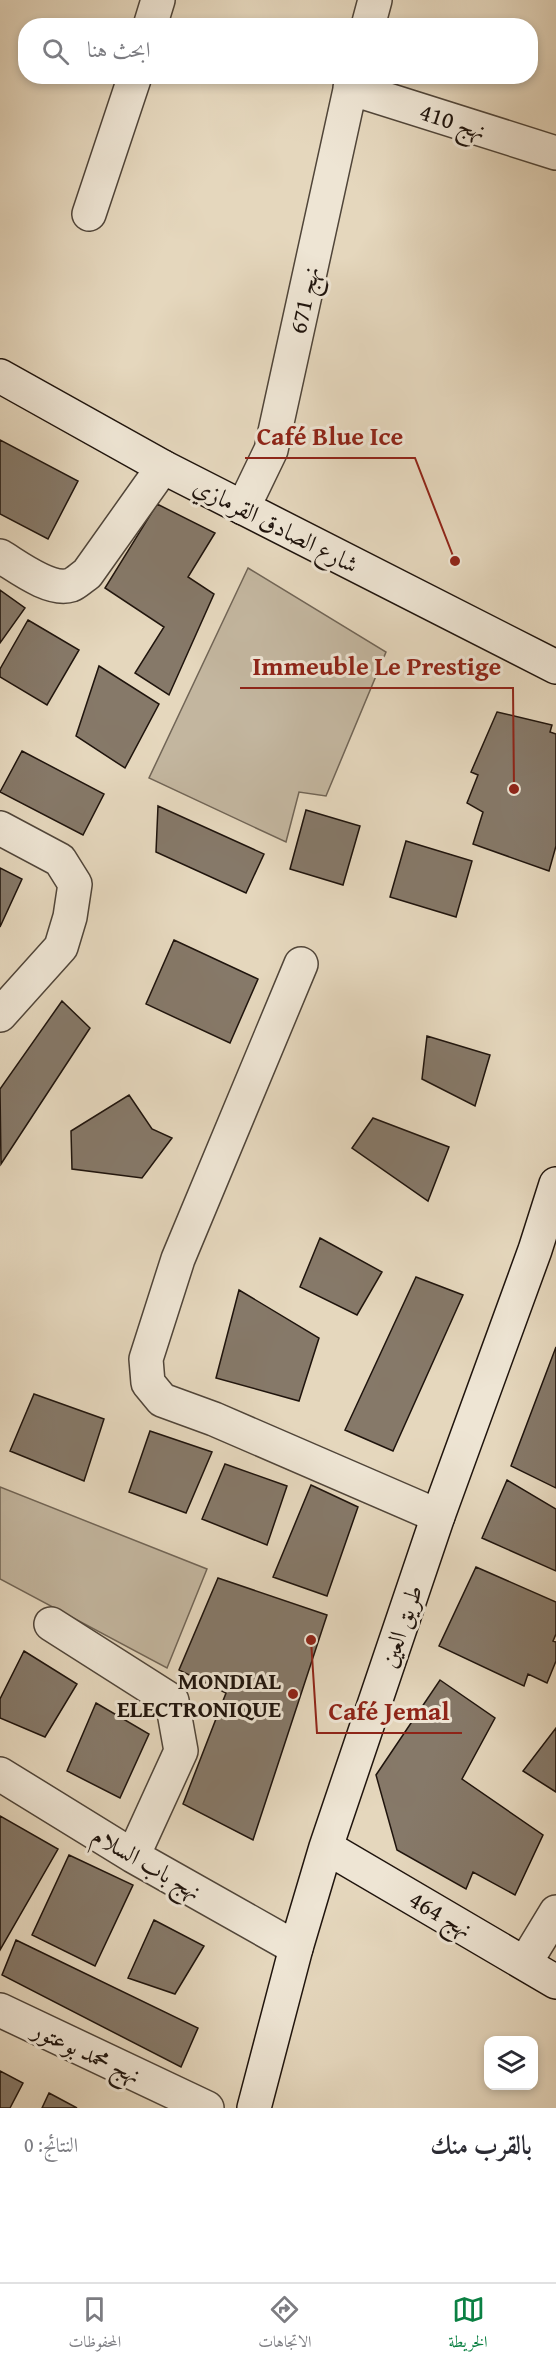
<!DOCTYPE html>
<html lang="ar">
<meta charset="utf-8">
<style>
:root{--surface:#fff;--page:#f2f2f3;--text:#2b2b33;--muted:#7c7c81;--line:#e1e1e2;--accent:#0b8043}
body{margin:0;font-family:"Gentium Book Plus",Amiri,serif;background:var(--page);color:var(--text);direction:rtl}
.controls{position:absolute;right:18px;bottom:18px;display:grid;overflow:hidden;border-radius:12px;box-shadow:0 3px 9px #0003}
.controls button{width:54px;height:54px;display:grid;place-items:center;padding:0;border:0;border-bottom:2px solid var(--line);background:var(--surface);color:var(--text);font:30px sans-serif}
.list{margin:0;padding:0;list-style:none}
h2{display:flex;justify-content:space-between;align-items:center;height:78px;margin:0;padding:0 24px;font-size:26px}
h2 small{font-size:20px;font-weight:400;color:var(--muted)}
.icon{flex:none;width:33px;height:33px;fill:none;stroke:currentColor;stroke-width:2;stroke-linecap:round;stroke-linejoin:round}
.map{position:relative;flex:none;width:556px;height:2108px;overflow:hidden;direction:ltr}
.search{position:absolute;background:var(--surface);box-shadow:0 3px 9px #0003;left:18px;right:18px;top:18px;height:66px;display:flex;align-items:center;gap:15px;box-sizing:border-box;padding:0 21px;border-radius:24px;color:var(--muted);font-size:22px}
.sheet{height:174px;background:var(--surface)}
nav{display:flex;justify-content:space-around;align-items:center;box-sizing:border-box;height:84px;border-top:2px solid var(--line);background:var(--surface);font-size:16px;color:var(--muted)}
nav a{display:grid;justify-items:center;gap:3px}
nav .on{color:var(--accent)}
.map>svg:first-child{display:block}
.green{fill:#c3b69f;stroke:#716556;stroke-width:1.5}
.building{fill:#867969;stroke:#1f140d;stroke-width:1.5}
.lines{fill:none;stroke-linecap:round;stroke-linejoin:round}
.street-casing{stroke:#504539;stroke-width:36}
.secondary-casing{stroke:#1f140d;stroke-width:36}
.street{stroke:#eee5d4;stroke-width:33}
.secondary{stroke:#eee5d4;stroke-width:33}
.poi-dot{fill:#8f2418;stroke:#eee5d4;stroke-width:2}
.labels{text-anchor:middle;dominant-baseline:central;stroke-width:6;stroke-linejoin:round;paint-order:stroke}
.street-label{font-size:24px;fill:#1f140d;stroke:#eee5d4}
.poi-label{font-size:24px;font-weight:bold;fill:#1f140d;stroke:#eee5d4;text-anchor:end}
.leader{fill:none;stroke:#8f2418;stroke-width:2}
.callout-dot{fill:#8f2418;stroke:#eee5d4;stroke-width:2}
.callout-label{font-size:26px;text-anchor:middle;font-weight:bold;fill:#8f2418;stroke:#eee5d4;stroke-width:6;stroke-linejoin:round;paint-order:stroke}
</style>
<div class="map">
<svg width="556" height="2108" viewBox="0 0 556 2108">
<rect width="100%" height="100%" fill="#e5d7bd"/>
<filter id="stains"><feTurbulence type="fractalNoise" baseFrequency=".00333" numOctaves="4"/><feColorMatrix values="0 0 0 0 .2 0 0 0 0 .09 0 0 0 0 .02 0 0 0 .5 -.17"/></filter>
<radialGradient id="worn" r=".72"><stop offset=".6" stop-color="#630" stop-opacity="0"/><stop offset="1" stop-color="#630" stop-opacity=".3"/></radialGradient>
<path class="green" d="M248,568l138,84 -60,144 -27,-4 -13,50 -137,-64z
M0,1487l207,82 -40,99 -167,-89z"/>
<path class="building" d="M0,440l78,41 -30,58 -48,-25z
M157,504l58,29 -27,44 26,17 -45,101 -34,-22 29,-46 -59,-39z
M0,590l25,18 -25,35z
M28,620l51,30 -32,55 -47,-28v-8z
M99,666l60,38 -34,64 -49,-32z
M497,712l55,13 -2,7 6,2v112l-7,25 -76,-27 10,-32 -16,-9 11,-28 -7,-3z
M22,751l82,43 -21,41 -83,-43z
M158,806l106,48 -18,39 -90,-41z
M306,810l54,16 -17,59 -53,-16z
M406,841l66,20 -16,56 -66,-20z
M0,868l22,11 -22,48z
M174,940l84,39 -28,64 -84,-39z
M62,1001l28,27 -89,136 -1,-75z
M427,1036l63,19 -15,51 -53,-27z
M129,1095l23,34 20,9 -30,40 -70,-9 -1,-38z
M373,1118l76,29 -21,54 -76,-53z
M320,1238l62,34 -25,43 -57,-28z
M416,1277l47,18 -70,156 -48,-21z
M239,1290l80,48 -20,63 -83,-23z
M556,1347v141l-45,-22z
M34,1394l70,25 -20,62 -74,-30z
M150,1431l62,21 -26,61 -57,-21z
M225,1464l62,22 -20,59 -65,-26z
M507,1480l49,29v62l-74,-33z
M311,1485l47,22 -31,89 -54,-19z
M476,1567l80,35v32l-3,7 3,1v19l-9,22 -19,-9 -4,12 -85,-40z
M218,1578l109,37 -74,225 -70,-36 43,-111 -47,-23z
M24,1651l53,33 -32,53 -45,-19v-19z
M440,1680l55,38 -33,61 81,56 -28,60 -42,-23 -7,17 -69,-39 -21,-75z
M96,1703l53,31 -29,64 -53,-27z
M556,1728v64l-33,-21z
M0,1816l58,33 -58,101z
M69,1855l64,30 -38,81 -63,-31z
M154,1920l50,26 -29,48 -47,-16z
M16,1940l182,88 -17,39 -179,-92z
M0,2071l23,12 -13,25h-10z
M49,2093l28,15h-35z"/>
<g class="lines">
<g class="street-casing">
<path id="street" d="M150,26l8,-26
M368,26l7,-26
M350,88l206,65
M89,214l46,-138
M243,508l28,-58 82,-374
M0,556c17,10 50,36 71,29 5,-2 11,-8 16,-11l76,-107
M0,828l60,32 15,24 -5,33 -9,30 -61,68
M301,964l-123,295 -32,100 2,24 14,17 52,19 224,97
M51,1624l121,77 9,50 -48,105
M0,1774l133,82 163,92
M525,1963l31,-51
M0,2010l207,98"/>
</g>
<g class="secondary-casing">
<path id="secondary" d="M0,376l163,91 393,200
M326,1847l230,135
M254,2108l42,-160 30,-101 112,-331 97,-266 21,-66"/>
</g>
<use href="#street" class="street"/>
<use href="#secondary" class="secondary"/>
</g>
<circle class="poi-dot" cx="293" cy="1694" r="6"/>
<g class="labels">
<g class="street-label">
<text transform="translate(453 121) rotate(18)">نهج 410</text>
<text transform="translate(304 300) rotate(-78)">نهج 671</text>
<text transform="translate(276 525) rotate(27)">شارع الصادق القرمازي</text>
<text transform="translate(401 1626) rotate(-71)">طريق العين</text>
<text transform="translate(147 1863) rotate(30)">نهج باب السلام</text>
<text transform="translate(441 1914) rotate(30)">نهج 464</text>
<text transform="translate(87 2052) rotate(25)">نهج محمد بوعتور</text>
</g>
<g class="poi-label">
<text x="281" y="1680">MONDIAL<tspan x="281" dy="28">ELECTRONIQUE</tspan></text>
</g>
</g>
<path class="leader" d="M455 561L415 458H245M514 789L513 688H240M311 1640L317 1733H462"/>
<g class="callout-dot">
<circle cx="455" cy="561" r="6"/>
<circle cx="514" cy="789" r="6"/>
<circle cx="311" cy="1640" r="6"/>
</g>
<g class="callout-label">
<text x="330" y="445">Café Blue Ice</text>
<text x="377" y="675">Immeuble Le Prestige</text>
<text x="389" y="1720">Café Jemal</text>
</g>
<rect width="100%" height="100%" filter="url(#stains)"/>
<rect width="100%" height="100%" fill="url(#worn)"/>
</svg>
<div class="controls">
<button><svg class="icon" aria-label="layers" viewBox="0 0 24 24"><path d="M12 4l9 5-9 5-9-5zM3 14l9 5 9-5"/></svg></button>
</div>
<div class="search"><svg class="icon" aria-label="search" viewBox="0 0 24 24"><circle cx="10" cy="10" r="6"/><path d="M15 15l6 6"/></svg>ابحث هنا</div>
</div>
<section class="sheet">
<h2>بالقرب منك<small>النتائج: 0</small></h2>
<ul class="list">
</ul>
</section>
<nav>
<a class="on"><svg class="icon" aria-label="map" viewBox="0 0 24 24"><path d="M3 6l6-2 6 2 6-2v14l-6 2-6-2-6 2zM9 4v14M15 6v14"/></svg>الخريطة</a>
<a><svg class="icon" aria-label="directions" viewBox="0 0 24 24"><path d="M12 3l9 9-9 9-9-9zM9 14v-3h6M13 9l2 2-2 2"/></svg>الاتجاهات</a>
<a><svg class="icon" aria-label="saved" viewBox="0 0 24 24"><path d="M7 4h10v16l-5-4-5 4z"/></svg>المحفوظات</a>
</nav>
